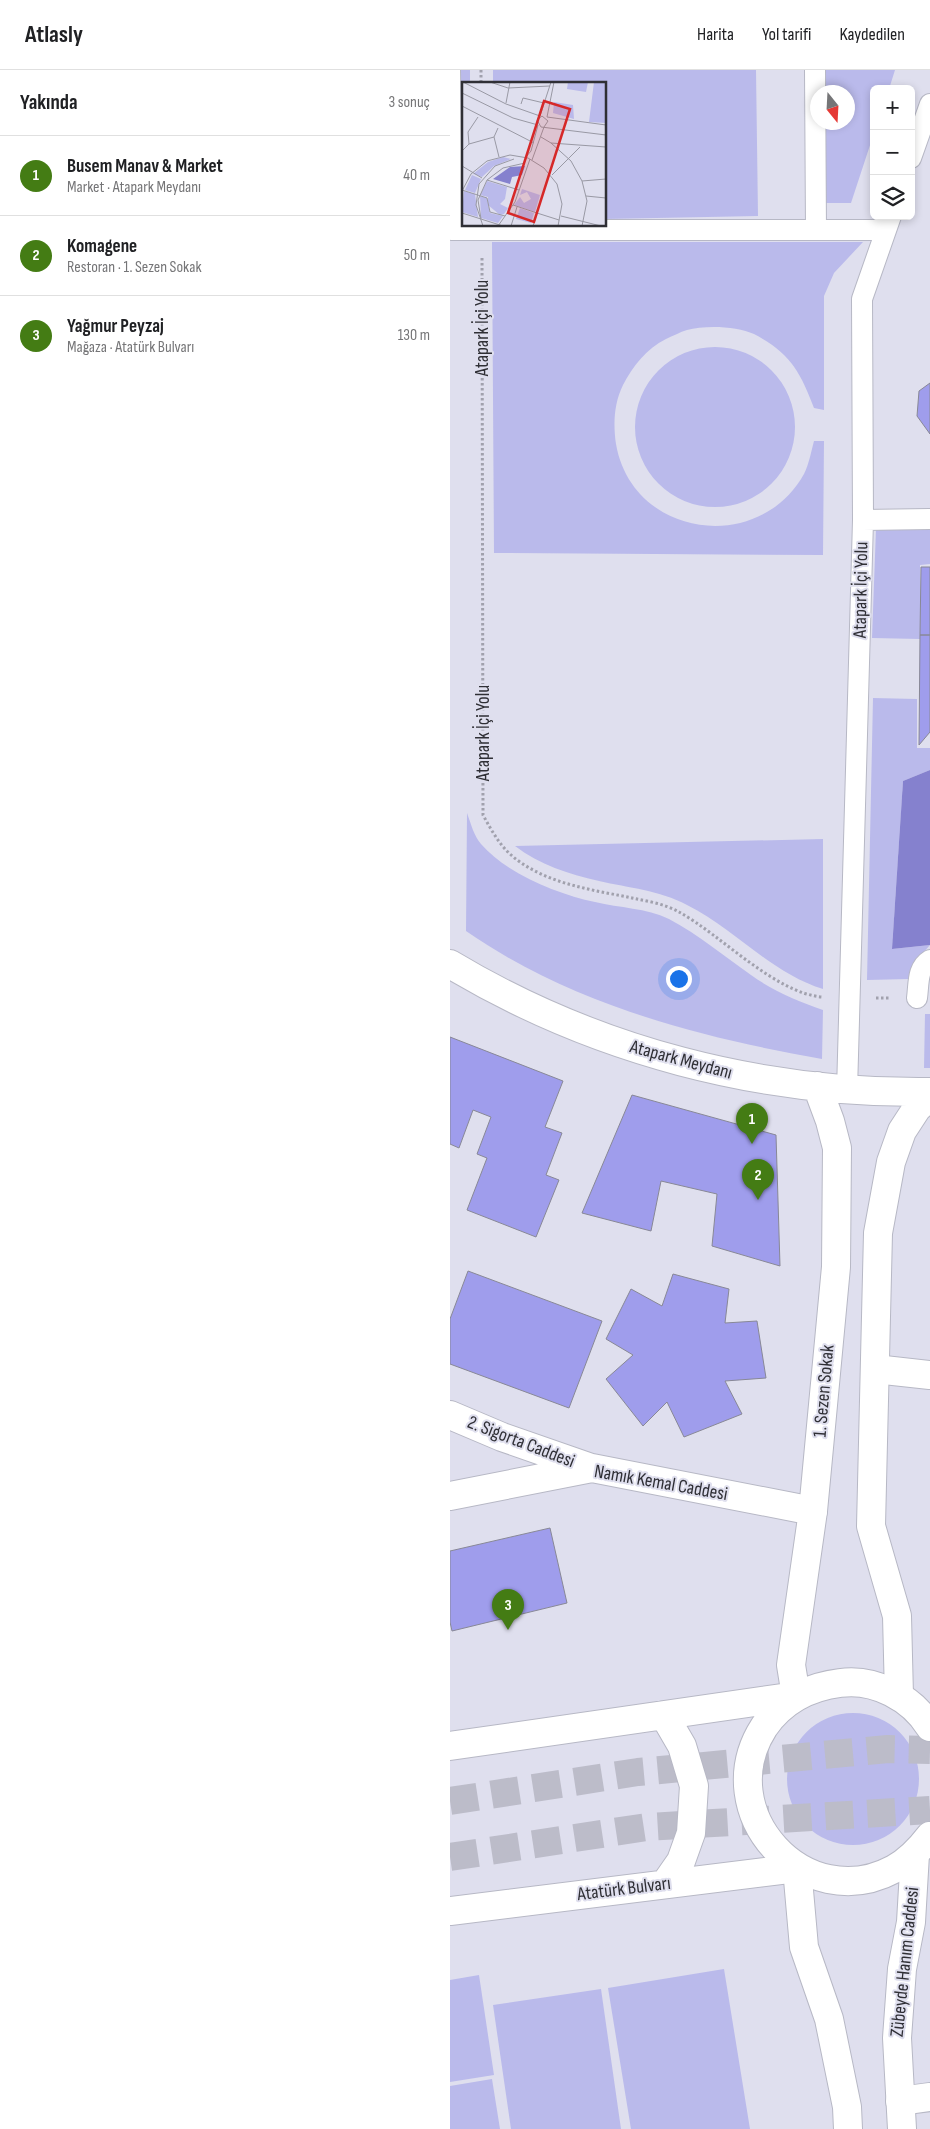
<!DOCTYPE html>
<html lang="tr">
<meta charset="utf-8">
<style>
:root{--surface:#fff;--page:#f6f6f6;--text:#202124;--muted:#757577;--line:#e0e0e0;--accent:#447c14}
body{margin:0;font-family:"Sofia Sans Condensed",sans-serif;background:var(--page);color:var(--text)}
.controls{position:absolute;right:15px;top:15px;display:grid;overflow:hidden;border-radius:8px;box-shadow:0 2px 8px #0003}
.controls button{width:45px;height:45px;display:grid;place-items:center;padding:0;border:0;border-bottom:1px solid var(--line);background:var(--surface);color:var(--text);font:25px sans-serif}
.compass{position:absolute;left:360px;top:15px;width:45px;height:45px;border-radius:50%;background:var(--surface);box-shadow:0 2px 8px #0003;rotate:162deg}
.you{position:absolute;left:228px;top:908px;width:18px;height:18px;margin:-12px;border:4px solid #fff;border-radius:50%;background:#1a73e8;box-shadow:0 0 0 8px #1a73e833}
.badge{display:grid;place-items:center;width:32px;height:32px;border-radius:50%;background:var(--accent);color:#fff;font-size:16px;font-weight:700}
.pin{position:absolute;translate:-50% -41px;filter:drop-shadow(0 1px 2px #0008)}
.pin::after{content:'';position:absolute;top:26px;width:18px;height:15px;background:inherit;clip-path:polygon(0 0,100% 0,50% 100%)}
.list{margin:0;padding:0;list-style:none}
h2{display:flex;justify-content:space-between;align-items:center;height:65px;margin:0;padding:0 20px;font-size:21px}
h2 small{font-size:16px;font-weight:400;color:var(--muted)}
.list li{display:grid;grid-template-columns:32px 1fr auto;gap:15px;align-items:center;box-sizing:border-box;height:80px;padding:0 20px;border-top:1px solid var(--line)}
.list b{display:block;font-size:19px;white-space:nowrap}
.list p{margin:0;font-size:16px;white-space:nowrap;color:var(--muted)}
.list em{font-size:16px;font-style:normal;color:var(--muted)}
.icon{flex:none;width:28px;height:28px;fill:none;stroke:currentColor;stroke-width:2;stroke-linecap:round;stroke-linejoin:round}
.map{position:relative;flex:none;width:480px;height:2059px;overflow:hidden}
header{display:flex;align-items:center;gap:30px;box-sizing:border-box;height:70px;padding:0 25px;background:var(--surface);border-bottom:1px solid var(--line)}
header strong{font-size:24px}
nav{display:flex;gap:28px;margin-inline-start:auto;font-size:18px}
main{display:flex}
aside{flex:1;background:var(--surface)}
.map>svg:first-child{display:block}
.green{fill:#babaeb}
.water{fill:#8581ce}
.building{fill:#9f9dec;stroke:#888896}
.lines{fill:none;stroke-linecap:round;stroke-linejoin:round}
.trunk-tunnel{stroke:#bcbcc9;stroke-width:28;stroke-dasharray:28 14;stroke-linecap:butt}
.pedestrian-casing{stroke:#b7b8c5;stroke-width:22}
.minor-casing{stroke:#b7b8c5;stroke-width:30}
.secondary-casing{stroke:#b7b8c5;stroke-width:30}
.trunk-casing{stroke:#b7b8c5;stroke-width:30}
.path{stroke:#a1a1ad;stroke-width:3;stroke-dasharray:2.5 2.5;stroke-linecap:butt}
.pedestrian{stroke:#fff;stroke-width:20}
.minor{stroke:#fff;stroke-width:28}
.secondary{stroke:#fff;stroke-width:28}
.trunk{stroke:#fff;stroke-width:28}
.labels{text-anchor:middle;dominant-baseline:central;stroke-width:4;stroke-linejoin:round;paint-order:stroke}
.street-label{font-size:19px;fill:#2f2f35;stroke:#dfdfee}
.inset-road{fill:none;stroke:#9999a4;stroke-width:1}
.view{fill:#d62828;fill-opacity:0.15;stroke:#d62828;stroke-width:2.5}
.inset-edge{fill:none;stroke:#2f2f35;stroke-width:2.5}
</style>
<header>
<strong>Atlasly</strong>
<nav><a>Harita</a><a>Yol tarifi</a><a>Kaydedilen</a></nav>
</header>
<main>
<aside>
<h2>Yakında<small>3 sonuç</small></h2>
<ul class="list">
<li><span class="badge">1</span><div><b>Busem Manav &amp; Market</b><p>Market · Atapark Meydanı</p></div><em>40 m</em></li>
<li><span class="badge">2</span><div><b>Komagene</b><p>Restoran · 1. Sezen Sokak</p></div><em>50 m</em></li>
<li><span class="badge">3</span><div><b>Yağmur Peyzaj</b><p>Mağaza · Atatürk Bulvarı</p></div><em>130 m</em></li>
</ul>
</aside>
<div class="map">
<svg width="480" height="2059" viewBox="0 0 480 2059">
<rect width="100%" height="100%" fill="#dfdfee"/>
<path class="green" d="M0,0h20v14h-6v127l-14,1z
M43,0h263l2,146 -153,3v-135h-112z
M369,0h76l-6,19h-15v44l-23,70h-33l1,-80 29,-1v-30h-29z
M42,172h371l-29,31 -10,23v114l-10,-2c-14,-37 -24,-55 -60,-74 -17,-8 -49,-9 -67,-4 -7,2 -14,6 -21,9 -20,10 -33,27 -43,46 -9,18 -10,39 -7,59 16,93 142,112 188,30 5,-10 7,-22 10,-33h10l-1,114 -329,-2z
M185 357a80 80 0 1 1 160 0a80 80 0 1 1-160 0Z
M426,459h54v35l-10,1v74l-48,-1z
M423,628l44,1v49h13v22l-27,11 -11,168 38,-4 -15,17 -6,17 -42,1z
M17,743c4,11 7,23 14,31 26,30 77,50 114,58 25,6 51,6 74,17 30,16 55,37 82,56 22,16 47,26 72,35l-1,49c-124,-22 -251,-55 -356,-128z
M373,769v150c-52,-16 -88,-60 -136,-84 -28,-15 -58,-17 -88,-24 -31,-7 -59,-16 -84,-35z
M475,944h5v54h-6z
M337 1709a66 66 0 1 1 132 0a66 66 0 1 1-132 0Z
M274,1899l26,160h-119l-23,-141z
M29,1905l15,100 -44,7v-102z
M151,1919l20,140h-110l-18,-124z
M42,2009l8,50h-50v-43z"/>
<path class="water" d="M480,700v175l-38,4 11,-168z"/>
<path class="building" d="M480,313v51l-13,-18 2,-25z
M471,497h9v68h-10z
M470,565h10v97l-11,13z
M0,967l113,44 -18,46 17,6 -16,42 13,5 -23,57 -69,-27 20,-52 -10,-4 14,-37 -18,-7 -14,38 -9,-4z
M182,1025l144,40 4,131 -68,-20 5,-52 -56,-13 -10,50 -69,-18z
M18,1201l134,50 -33,87 -119,-44v-45z
M223,1204l56,15 -4,34 32,-2 9,57 -41,3 17,33 -58,23 -17,-35 -24,24 -37,-47 27,-24 -27,-16 25,-50 31,17z
M100,1458l17,75 -115,28 -2,-9v-71z"/>
<g class="lines">
<path class="trunk-tunnel" d="M0,1731l188,-29 250,-23 42,1
M0,1787l197,-30 283,-17"/>
<g class="pedestrian-casing">
<path id="pedestrian" d="M0,0l2,160h434
M365,0l1,160
M461,88l19,-54
M413,450l67,-1
M467,928c2,-15 0,-30 13,-38
M397,1021l16,-571 -1,-221 29,-83"/>
</g>
<g class="minor-casing">
<path id="minor" d="M425,1299l55,6
M0,1345l52,22 89,31
M0,1426l142,-28 221,43
M450,2031l30,-4"/>
</g>
<g class="secondary-casing">
<path id="secondary" d="M0,894c145,87 311,130 480,128
M346,1626l-5,-31 22,-154 23,-244 1,-119 -7,-27 -13,-35
M449,1626l-2,-80 -26,-90 7,-293 13,-71 11,-31 15,-23 13,-11
M347,1798l7,79 25,72 18,88 1,22
M452,2059l-5,-91 5,-69 9,-47 4,-68"/>
</g>
<g class="trunk-casing">
<path id="trunk" d="M214,1645l18,31 12,40 -3,47 -10,28 -16,23
M480,1657c-18,-29 -55,-49 -90,-44 -32,4 -58,18 -76,44 -55,85 41,190 130,142 15,-8 26,-20 36,-33
M0,1676l346,-50
M0,1841l347,-43"/>
</g>
<path class="path" d="M31,0v14
M32,188l1,557c10,18 19,35 37,47 33,23 74,28 112,36 15,3 33,6 47,14 42,23 96,81 143,85
M426,928h13"/>
<use href="#pedestrian" class="pedestrian"/>
<use href="#minor" class="minor"/>
<use href="#secondary" class="secondary"/>
<use href="#trunk" class="trunk"/>
</g>
<g class="labels">
<g class="street-label">
<text transform="translate(32 258) rotate(-90)">Atapark İçi Yolu</text>
<text transform="translate(411 520) rotate(-89)">Atapark İçi Yolu</text>
<text transform="translate(33 663) rotate(-90)">Atapark İçi Yolu</text>
<text transform="translate(231 990) rotate(15)">Atapark Meydanı</text>
<text transform="translate(374 1321) rotate(-85)">1. Sezen Sokak</text>
<text transform="translate(71 1372) rotate(21)">2. Sigorta Caddesi</text>
<text transform="translate(211 1413) rotate(10)">Namık Kemal Caddesi</text>
<text transform="translate(174 1819) rotate(-7)">Atatürk Bulvarı</text>
<text transform="translate(455 1892) rotate(-84)">Zübeyde Hanım Caddesi</text>
</g>
</g>
<g transform="translate(12 12)">
<rect width="144" height="144" fill="#dfdfee"/>
<path d="M106,0h20l-2,10 -19,-3zM132,0h12v41l-17,-1zM92,20l19,3 1,14 -21,-6zM41,75l8,2 -17,7 -12,11 -9,-3 15,-12zM10,93l9,4 -6,14 -10,-3zM25,99l20,6 -2,12 -5,5 8,4 -4,6 -4,1 -12,-10v-8l-8,-2zM60,107l18,6 -5,17 -21,-7 6,-8 4,6 7,-4 -4,-7 -7,3zM2,109l11,3 3,23 -16,-5zM18,114l7,2 3,15 13,3 -5,7 -17,-5zM58,126l14,5 -3,10 -15,-4z" fill="#babaeb"/>
<path d="M63,84l-3,9 -10,2 -2,7 -17,-5 17,-12z" fill="#8581ce"/>
<path class="inset-road" d="M1,0l43,22 34,12M28,0l18,6 42,-2M0,11l51,25 25,7M44,21l4,-21M59,22l2,-6 21,5M0,24l72,37M78,34l11,-34M85,35l7,-35M85,35l59,8M82,45l4,-6 -6,-5 -5,4 4,7 65,8M36,46l-4,9 5,20M79,55l10,6 55,4M89,61l20,18 11,20 5,20 -5,25M7,62l25,-7M0,69l7,-7 -1,-12 10,-15M64,75l5,-6 7,-26M70,78l12,-33M0,84l20,12M90,93l28,-28M25,98l32,10M120,99l24,-2M0,108l25,8 3,14 15,4M0,109l9,-17 16,-13 23,-6 18,3 16,10 13,16 5,20 -4,22M124,114l20,2M51,123l24,8 -4,13M0,131l41,13M75,131l22,7M99,134l40,10M19,137l-3,-19 9,-20 16,-12 22,-5M21,144l-7,-21 3,-21 16,-18 19,-7M36,144l17,-24 15,-43M49,144l6,-19"/>
<path class="view" d="M82,19l26,8 -36,113 -26,-9z"/>
<rect width="144" height="144" class="inset-edge"/>
</g>
</svg>
<div class="controls">
<button>+</button>
<button>−</button>
<button><svg class="icon" aria-label="layers" viewBox="0 0 24 24"><path d="M12 4l9 5-9 5-9-5zM3 14l9 5 9-5"/></svg></button>
</div>
<svg class="compass" viewBox="-18 -18 36 36"><path d="M0-13l5 13h-10z" fill="#e53935"/><path d="M0 13l5-13h-10z" fill="#757577"/></svg>
<div class="you"></div>
<div class="pin badge" style="left:302px;top:1074px">1</div>
<div class="pin badge" style="left:308px;top:1130px">2</div>
<div class="pin badge" style="left:58px;top:1560px">3</div>
</div>
</main>
